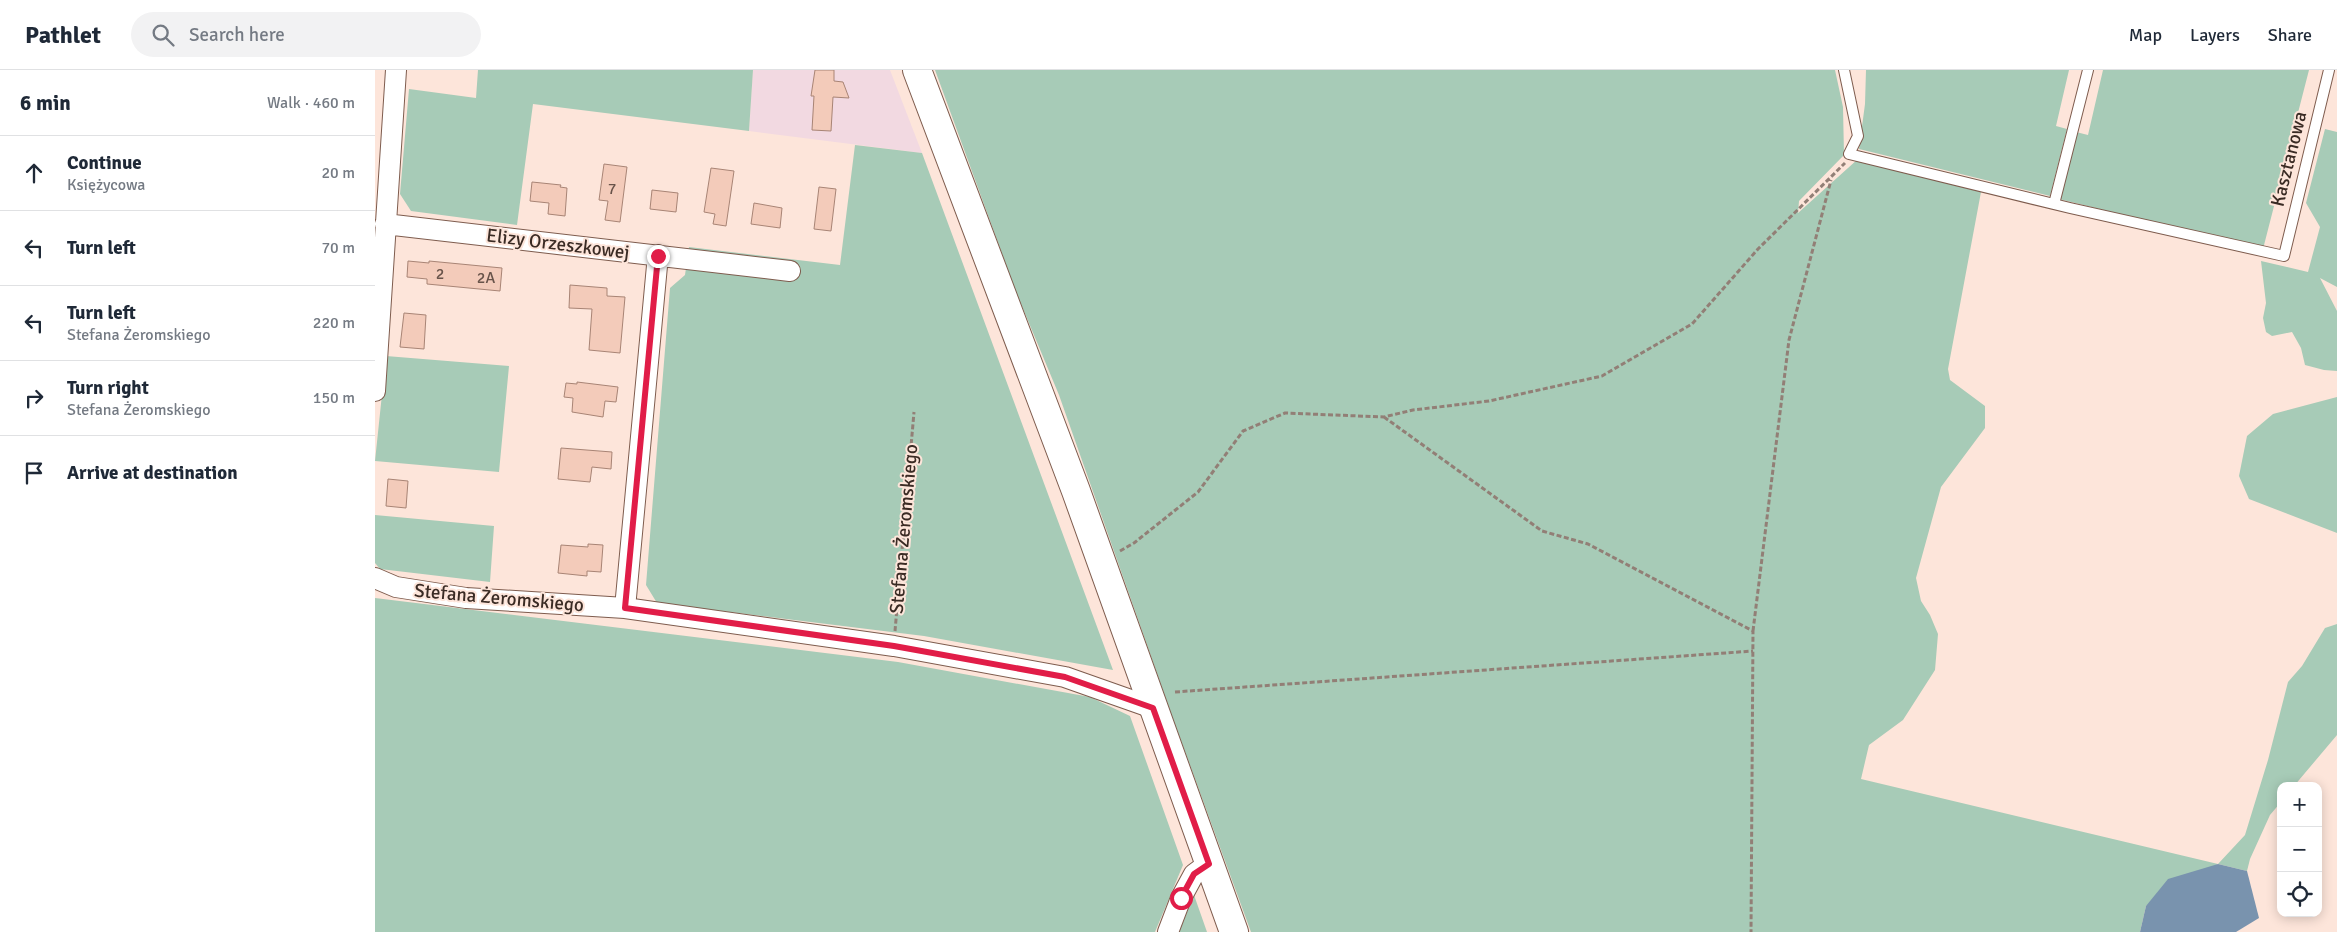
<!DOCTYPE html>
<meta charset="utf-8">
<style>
:root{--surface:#fff;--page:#f2f2f3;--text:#1f2937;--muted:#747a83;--line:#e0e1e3}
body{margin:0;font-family:Signika,sans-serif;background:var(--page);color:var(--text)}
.controls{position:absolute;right:15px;bottom:15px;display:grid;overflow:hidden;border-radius:10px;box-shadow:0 2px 12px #0003}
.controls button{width:45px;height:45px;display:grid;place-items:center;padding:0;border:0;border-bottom:1px solid var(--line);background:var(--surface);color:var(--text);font:25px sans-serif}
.stop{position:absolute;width:15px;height:15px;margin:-11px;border:4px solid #e11d48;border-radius:50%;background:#fff}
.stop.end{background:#e11d48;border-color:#fff;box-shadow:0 1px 5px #0008}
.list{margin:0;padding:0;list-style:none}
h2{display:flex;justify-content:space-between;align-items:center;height:65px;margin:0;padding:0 20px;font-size:21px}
h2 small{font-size:16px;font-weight:400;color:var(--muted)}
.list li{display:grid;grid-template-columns:32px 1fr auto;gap:15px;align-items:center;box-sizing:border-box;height:75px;padding:0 20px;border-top:1px solid var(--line)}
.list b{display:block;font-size:19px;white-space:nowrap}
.list p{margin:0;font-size:16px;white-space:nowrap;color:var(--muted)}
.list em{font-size:16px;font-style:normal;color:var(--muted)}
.icon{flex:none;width:28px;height:28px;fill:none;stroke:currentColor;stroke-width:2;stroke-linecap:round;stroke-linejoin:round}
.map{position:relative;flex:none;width:1962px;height:862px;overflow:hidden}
header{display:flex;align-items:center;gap:30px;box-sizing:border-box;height:70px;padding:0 25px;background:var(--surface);border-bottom:1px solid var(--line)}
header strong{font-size:24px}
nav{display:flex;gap:28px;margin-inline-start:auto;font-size:18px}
.search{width:350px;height:45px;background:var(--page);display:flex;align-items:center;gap:12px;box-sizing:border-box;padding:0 18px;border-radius:28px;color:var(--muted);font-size:19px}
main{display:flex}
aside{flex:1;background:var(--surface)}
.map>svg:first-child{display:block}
.commercial{fill:#f2d9e1}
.green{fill:#a7cbb7}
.water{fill:#7993ae}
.building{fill:#f3cbba;stroke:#a88475}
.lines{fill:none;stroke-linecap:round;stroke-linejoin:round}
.lane-casing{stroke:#7e5c4e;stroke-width:12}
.street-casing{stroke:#7e5c4e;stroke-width:22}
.secondary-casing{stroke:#7e5c4e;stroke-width:30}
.path{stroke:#927f76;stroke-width:3;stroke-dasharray:5 2.5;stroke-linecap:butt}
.lane{stroke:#fff;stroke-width:10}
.street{stroke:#fff;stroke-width:20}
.secondary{stroke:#fff;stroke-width:28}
.route{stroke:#e11d48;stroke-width:6}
.labels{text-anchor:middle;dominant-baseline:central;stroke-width:4;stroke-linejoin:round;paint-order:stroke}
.number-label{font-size:16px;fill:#68534a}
.street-label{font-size:19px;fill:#3a2b24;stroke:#fde5da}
</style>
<header>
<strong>Pathlet</strong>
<div class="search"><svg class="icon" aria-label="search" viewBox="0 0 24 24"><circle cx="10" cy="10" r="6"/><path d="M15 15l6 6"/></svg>Search here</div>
<nav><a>Map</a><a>Layers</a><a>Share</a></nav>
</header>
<main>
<aside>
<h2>6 min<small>Walk · 460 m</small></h2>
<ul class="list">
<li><svg class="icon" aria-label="ahead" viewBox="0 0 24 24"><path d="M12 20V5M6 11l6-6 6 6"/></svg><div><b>Continue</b><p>Księżycowa</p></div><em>20 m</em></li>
<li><svg class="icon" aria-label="left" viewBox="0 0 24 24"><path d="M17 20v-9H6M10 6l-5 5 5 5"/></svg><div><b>Turn left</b></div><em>70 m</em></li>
<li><svg class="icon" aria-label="left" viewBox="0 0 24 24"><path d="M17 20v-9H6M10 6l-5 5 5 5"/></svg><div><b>Turn left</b><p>Stefana Żeromskiego</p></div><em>220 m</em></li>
<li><svg class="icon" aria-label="right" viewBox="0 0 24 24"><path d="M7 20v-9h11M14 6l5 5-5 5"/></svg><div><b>Turn right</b><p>Stefana Żeromskiego</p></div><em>150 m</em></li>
<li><svg class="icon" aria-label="arrive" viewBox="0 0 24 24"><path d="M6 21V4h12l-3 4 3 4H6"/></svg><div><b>Arrive at destination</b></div></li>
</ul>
</aside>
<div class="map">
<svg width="1962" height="862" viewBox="0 0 1962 862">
<rect width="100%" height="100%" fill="#fde5da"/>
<path class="commercial" d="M378,0h137l32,83 -173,-22z"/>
<path class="green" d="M103,0h275l-4,61 -216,-27 -16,121 -106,-14 -11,-17 9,-105 67,9z
M560,0h900l8,37 1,48 -45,46 -1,12 60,-54 123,33 -33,177 2,11 35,26v22l-44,59 -25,91 5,23 9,14 8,19 -3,36 -32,50 -34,25 -8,34 357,85 27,-29 23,-75 20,-78 14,-16 23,-38 12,-4v111l-43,51h-13v16l-11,13 -20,44 -3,12 -29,-7 -72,42 -6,26h-889l-79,-216 -113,-321 -43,-103z
M1491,0h203l-13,56 11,3 -17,67 -191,-47 6,-45z
M1728,0h206l-46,179 -204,-50 17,-67 12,3z
M1950,59l12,3v155l-17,-9 17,33v60l-13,-1 -19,-5 -4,-17 -9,-16 -20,4 -6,-4 -3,-14 3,-15 -5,-42 47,11 12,-45 -14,-24z
M480,75l67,8 191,517 -189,-34 -267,-33 -11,-18 24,-297 15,-13 4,-28 151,18z
M11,286l123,10 -10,106 -124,-11z
M1962,327v136l-88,-34 -10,-23 8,-40 26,-22z
M0,445l119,11 -4,56 -110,-13 -5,-6z
M0,528l523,64 192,35 40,19 53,149 -28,67h-780z
M819,825l13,37h-28z"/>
<path class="water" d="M1843,794l29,7 12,47 -23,14h-96l6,-26 22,-27z"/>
<path class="building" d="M440,0h19v11l9,1 6,16 -16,-1 -2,34 -19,-1 2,-34h-3z
M229,94l23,3 -7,55 -15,-2 3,-19 -9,-1z
M336,98l23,3 -8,55 -13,-2 2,-10 -11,-2z
M157,112l29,3 -1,2 7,1 -2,28 -17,-2 1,-11 -19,-2z
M444,117l17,2 -5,42 -17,-2z
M277,120l26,3 -2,19 -26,-3z
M379,133l28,5 -2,20 -29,-4z
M33,191l21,2v-2l73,7 -2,23 -73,-7v-5l-20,-2z
M195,215l37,3v8l18,1 -5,56 -31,-3 3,-41 -23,-1z
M29,243l22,2 -2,34 -24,-2z
M202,312l41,5 -2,15 -11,-1 -2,16 -31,-5 1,-14 -9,-1 2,-14 11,1z
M186,378l51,4 -1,17 -19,-2 -2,15 -32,-3z
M13,409l20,2 -2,27 -20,-2z
M213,474l15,1 -2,27 -14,-1v5l-29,-3 3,-28 27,2z"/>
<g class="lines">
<g class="lane-casing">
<path id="lane" d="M1469,0l14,66 -9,18 221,54 214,48 45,-186
M1679,134l34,-134"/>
</g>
<g class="street-casing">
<path id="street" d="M10,154l405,47
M0,321l21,-321
M0,508l21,9 70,11 159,10 269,38 171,31 88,31
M250,538l33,-353
M793,862l13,-34 13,-24 15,-11"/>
</g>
<g class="secondary-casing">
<path id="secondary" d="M542,0l159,421 158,441"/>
</g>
<path class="path" d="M1009,347l158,114 46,13 165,87 -2,301
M745,481l14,-8 64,-51 45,-61 42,-18 99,4 29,-7 76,-9 113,-25 90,-52 66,-75 87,-86
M520,561l19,-219
M1378,561l36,-291 42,-160
M800,622l578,-41"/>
<use href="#lane" class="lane"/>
<use href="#street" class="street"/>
<use href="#secondary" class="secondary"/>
</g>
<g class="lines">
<path class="route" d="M283,186l-33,352 269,38 171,31 88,31 56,156 -15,10 -13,24"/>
</g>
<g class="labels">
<g class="number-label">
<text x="237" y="119">7</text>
<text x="65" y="204">2</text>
<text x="111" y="208">2A</text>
</g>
<g class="street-label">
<text transform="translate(1914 89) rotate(-76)">Kasztanowa</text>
<text transform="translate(183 174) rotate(7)">Elizy Orzeszkowej</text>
<text transform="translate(529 459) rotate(-85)">Stefana Żeromskiego</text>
<text transform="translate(124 528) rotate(5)">Stefana Żeromskiego</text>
</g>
</g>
</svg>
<div class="controls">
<button>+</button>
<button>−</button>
<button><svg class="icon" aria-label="locate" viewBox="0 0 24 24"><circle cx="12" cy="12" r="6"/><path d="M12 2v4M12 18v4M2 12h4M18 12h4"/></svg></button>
</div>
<div class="stop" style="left:806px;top:828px"></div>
<div class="stop end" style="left:283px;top:186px"></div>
</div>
</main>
